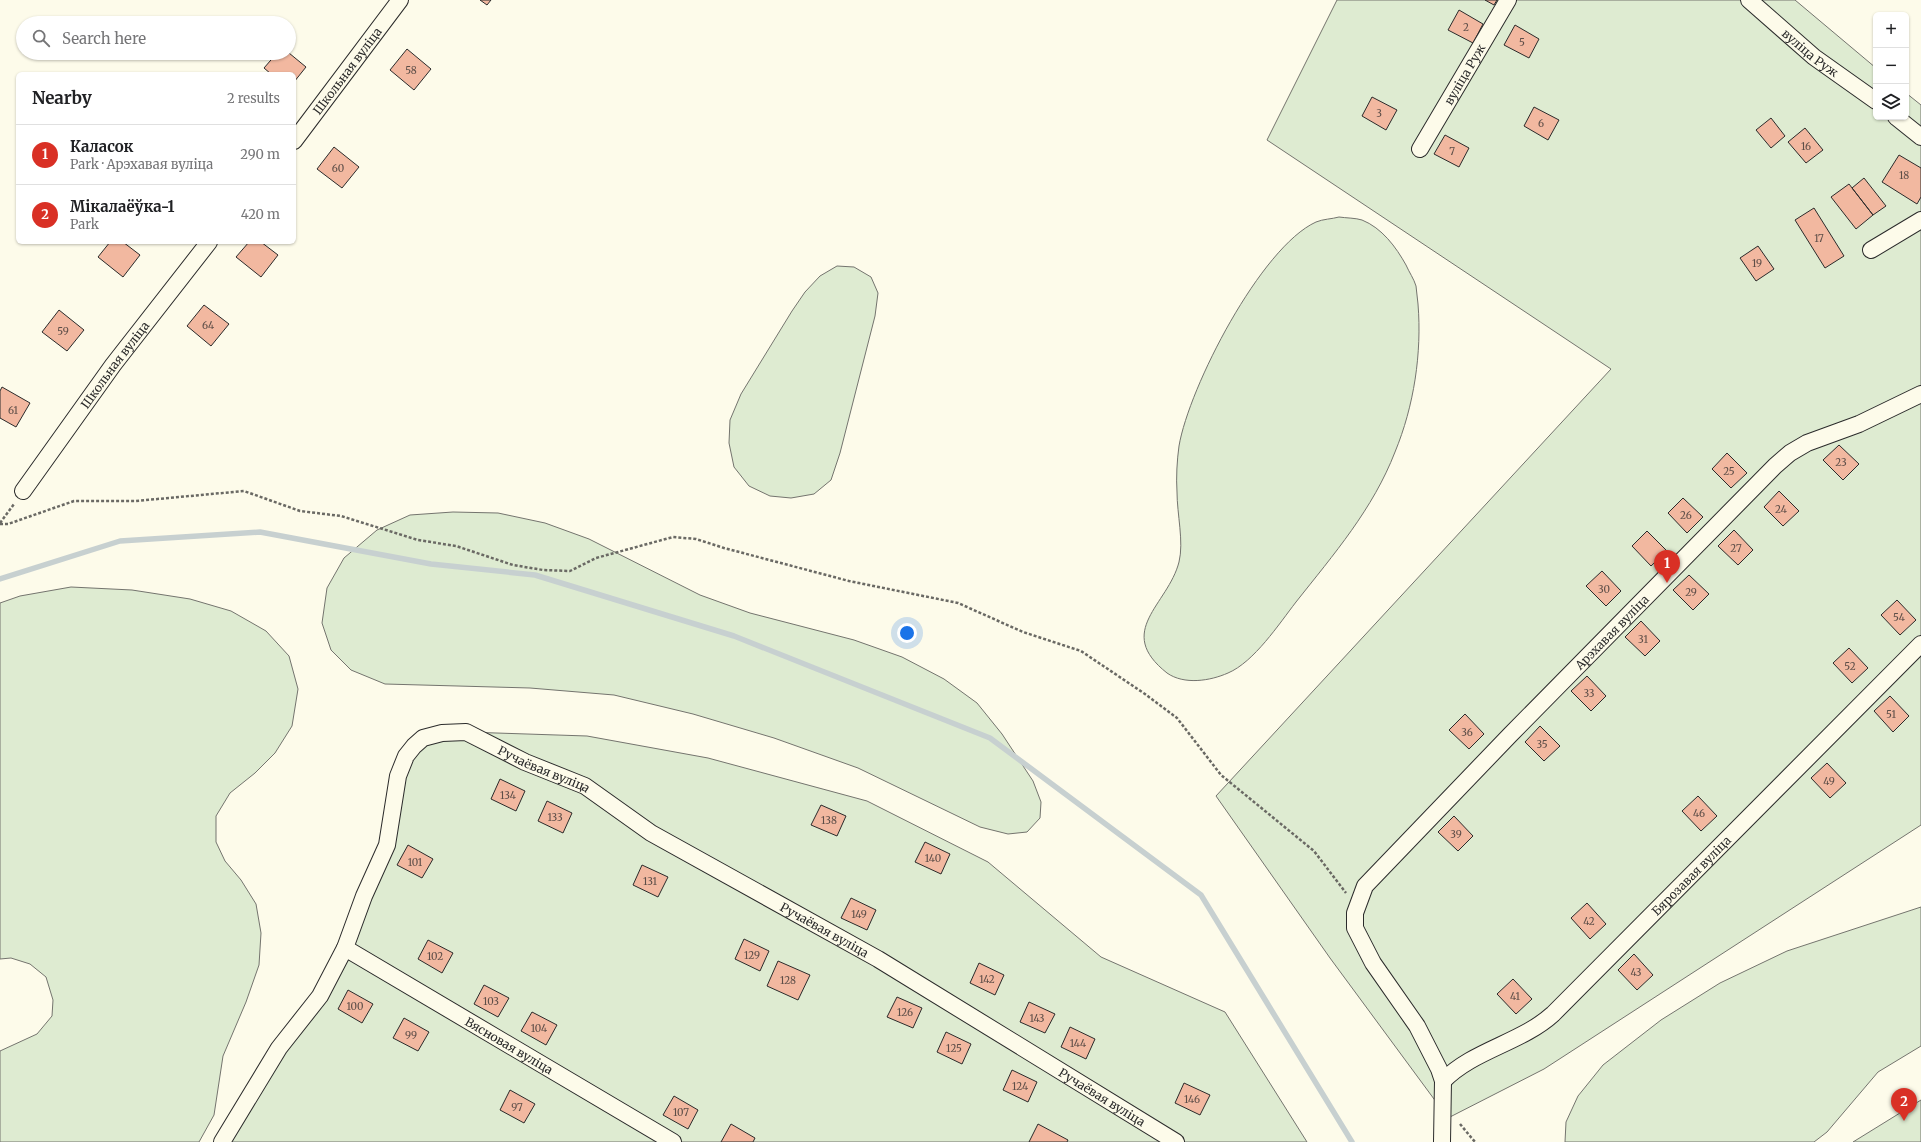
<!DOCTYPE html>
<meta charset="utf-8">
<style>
:root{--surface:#fff;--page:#f2f2f2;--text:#202124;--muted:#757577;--line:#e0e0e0;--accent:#d93025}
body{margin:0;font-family:Merriweather,serif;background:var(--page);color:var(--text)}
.controls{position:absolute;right:12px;top:12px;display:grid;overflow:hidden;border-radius:6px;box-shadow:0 1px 3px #0004}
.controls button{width:36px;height:36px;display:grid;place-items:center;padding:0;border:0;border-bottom:1px solid var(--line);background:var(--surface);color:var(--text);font:20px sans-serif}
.you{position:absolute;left:907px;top:633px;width:14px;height:14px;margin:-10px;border:3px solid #fff;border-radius:50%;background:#1a73e8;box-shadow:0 0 0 6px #1a73e833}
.badge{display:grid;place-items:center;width:26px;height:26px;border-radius:50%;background:var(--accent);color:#fff;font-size:13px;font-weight:700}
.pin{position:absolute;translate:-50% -33px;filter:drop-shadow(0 1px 2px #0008)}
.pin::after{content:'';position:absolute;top:21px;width:14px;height:12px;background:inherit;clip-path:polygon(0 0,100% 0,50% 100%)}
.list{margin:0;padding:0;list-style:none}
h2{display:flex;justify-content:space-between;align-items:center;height:52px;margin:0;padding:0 16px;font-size:17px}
h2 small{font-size:13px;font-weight:400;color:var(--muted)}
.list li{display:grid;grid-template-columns:26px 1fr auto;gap:12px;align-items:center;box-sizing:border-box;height:60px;padding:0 16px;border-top:1px solid var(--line)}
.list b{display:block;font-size:15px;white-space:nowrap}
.list p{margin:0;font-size:13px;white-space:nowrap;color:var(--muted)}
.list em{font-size:13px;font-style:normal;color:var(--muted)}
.icon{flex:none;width:22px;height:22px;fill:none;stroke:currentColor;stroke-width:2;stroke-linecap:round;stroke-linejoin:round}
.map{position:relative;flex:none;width:1921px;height:1142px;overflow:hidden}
.search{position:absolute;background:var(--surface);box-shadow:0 1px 3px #0004;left:16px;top:16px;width:280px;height:44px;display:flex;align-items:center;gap:10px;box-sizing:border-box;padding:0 14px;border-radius:22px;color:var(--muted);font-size:15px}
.panel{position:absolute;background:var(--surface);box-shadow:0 1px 3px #0004;left:16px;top:72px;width:280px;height:172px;border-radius:6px}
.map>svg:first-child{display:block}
.green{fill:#deebd1;stroke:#74746e}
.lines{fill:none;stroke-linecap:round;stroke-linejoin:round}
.stream{stroke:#c7d0d0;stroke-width:5.5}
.building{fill:#f2b8a0;stroke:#2b2b2b}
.street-casing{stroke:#2b2b2b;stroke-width:18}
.path{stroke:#6a6964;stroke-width:2.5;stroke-dasharray:3 2;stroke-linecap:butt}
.street{stroke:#fdfbea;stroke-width:16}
.labels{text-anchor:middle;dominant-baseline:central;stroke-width:3;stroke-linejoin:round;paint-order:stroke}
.number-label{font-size:10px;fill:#5d4e48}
.street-label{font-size:12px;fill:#2b2b2b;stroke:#fdfbea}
</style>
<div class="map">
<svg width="1921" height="1142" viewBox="0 0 1921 1142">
<rect width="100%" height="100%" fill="#fdfbea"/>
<path class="green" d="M1337,0h458l81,68v49h30v-24l15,12v720l-377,244 -96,49 -118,-160 -114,-162 395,-427 -344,-229z
M1339,217c7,1 17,1 23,3 20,8 34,27 44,45 3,7 8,14 10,21 1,6 1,12 2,18 4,49 -4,102 -23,148 -22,57 -61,102 -99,150 -17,22 -42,60 -68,71 -18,8 -44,12 -61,0 -53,-42 1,-68 12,-111 5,-20 -2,-48 -2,-70 -1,-14 0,-32 2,-46 10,-59 82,-199 137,-224 7,-3 16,-3 23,-5z
M837,266l17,1 17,10 7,16 -3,23 -35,137 -9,27 -17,14 -23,4 -21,-2 -21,-10 -15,-19 -5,-24 1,-23 11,-26 51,-83 13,-19 15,-16z
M453,512l45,1 47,10 44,16 111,56 50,18 104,27 48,17 42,22 33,24 25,31 31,47 8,21 -1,16 -13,14 -19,2 -28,-7 -122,-59 -84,-30 -81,-24 -79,-19 -84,-7 -145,-4 -34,-14 -20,-20 -9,-27 5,-35 17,-30 33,-28 33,-15z
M71,587l61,3 58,9 41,12 35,20 23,25 9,33 -6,37 -17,27 -20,20 -25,20 -14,23v26l9,19 16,19 15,24 5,29 -2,32 -13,37 -23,54 -9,59 -15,27h-199v-91l37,-17 15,-18 1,-16 -7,-23 -16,-13 -19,-6 -11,1v-356l20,-7z
M466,732l121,4 121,22 159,43 121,61 113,95 124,55 82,130h-1085l123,-194 69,-202z
M1921,907v139l-43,26 -51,60 -13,10h-249l1,-20 12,-26 25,-31 58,-45 59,-37 67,-32z
M1921,1100v42h-68z"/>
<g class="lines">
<path class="stream" d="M0,579l120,-38 140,-9 171,32 104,11 199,61 256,102 211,157 151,247"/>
</g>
<path class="building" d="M480,0h11l-4,5z
M1485,0h12l-3,5z
M1459,10l24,14 -10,19 -25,-13z
M1515,25l24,14 -10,19 -25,-13z
M407,49l24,20 -17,21 -24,-20z
M277,53h12l17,14 -12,15v-8h-23l-7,-6z
M1372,97l25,13 -11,20 -24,-14z
M1534,107l25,13 -11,20 -24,-14z
M1771,118l14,18 -14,12 -15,-18z
M1805,128l18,22 -17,13 -18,-21z
M1445,135l24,13 -10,19 -25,-13z
M334,147l25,20 -17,21 -25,-19z
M1899,155l22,13v29l-4,7 -35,-22z
M1864,178l22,28 -13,9 -21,-27z
M1849,184l24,31 -17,14 -25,-32z
M1814,208l30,48 -19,12 -30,-48z
M110,242h13l17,13 -17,22 -25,-20z
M249,242h12l17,13 -17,22 -25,-20z
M1758,246l16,23 -18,12 -16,-23z
M204,305l25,19 -18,22 -24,-20z
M59,310l25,20 -17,21 -25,-19z
M2,387l28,16 -14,24 -16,-9v-27z
M1839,445l20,19 -16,16 -20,-20z
M1727,453l20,20 -16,15 -19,-19z
M1779,491l20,20 -16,15 -19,-19z
M1683,498l20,19 -16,16 -19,-20z
M1734,530l19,20 -15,15 -20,-19z
M1647,531l20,20 -16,15 -19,-20z
M1602,571l19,20 -15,15 -20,-20z
M1689,575l20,19 -16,16 -20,-20z
M1897,600l19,20 -16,15 -19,-20z
M1641,621l19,20 -15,15 -20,-19z
M1849,648l19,20 -16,15 -19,-20z
M1587,676l19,20 -15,15 -20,-20z
M1890,696l19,20 -16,16 -19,-21z
M1465,714l19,20 -15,15 -20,-19z
M1540,726l20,20 -16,15 -19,-19z
M1827,763l19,20 -16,15 -19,-20z
M500,779l25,12 -9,20 -25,-12z
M1698,796l19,20 -16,15 -19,-20z
M547,801l25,12 -9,20 -25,-12z
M821,805l25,11 -9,20 -26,-11z
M1454,816l19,20 -15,15 -20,-19z
M925,842l25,12 -9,20 -26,-12z
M408,845l25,14 -11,19 -25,-13z
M642,865l26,12 -10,20 -25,-12z
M851,898l25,12 -9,20 -26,-12z
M1587,903l19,21 -16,15 -19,-21z
M744,939l25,12 -9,20 -25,-12z
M428,940l25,13 -11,20 -24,-14z
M1634,954l19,21 -16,15 -19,-20z
M778,961l32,14 -12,25 -31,-14z
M979,963l25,12 -9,20 -25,-12z
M1513,979l19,20 -16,15 -19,-20z
M484,985l25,13 -11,19 -24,-13z
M348,990l25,14 -11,19 -24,-14z
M897,997l25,11 -9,20 -26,-11z
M1029,1002l26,12 -10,19 -25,-11z
M532,1012l25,13 -11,20 -25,-14z
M404,1018l25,14 -11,19 -25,-13z
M1070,1027l25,12 -9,20 -25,-12z
M946,1032l25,12 -9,20 -25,-12z
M1012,1070l25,12 -9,20 -25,-12z
M1184,1083l26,12 -10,20 -25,-12z
M510,1090l25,14 -11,19 -24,-13z
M674,1096l24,14 -10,19 -25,-14z
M731,1124l24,14 -2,4h-32z
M1038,1124l30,16 -1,2h-38z"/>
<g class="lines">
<g class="street-casing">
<g id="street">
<path id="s1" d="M1749,0l65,57 62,44"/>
<path d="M1896,117l25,20"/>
<path id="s2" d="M294,141l106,-141"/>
<path id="s3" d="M1420,149l88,-149"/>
<path d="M1871,250l50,-30"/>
<path id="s4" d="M23,491l90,-126 96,-123"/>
<path id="s5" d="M345,948l328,194"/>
<path id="s6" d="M1443,1081c30,-31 78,-38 110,-67l368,-370"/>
<path id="s7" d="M222,1142l57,-94 41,-52 25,-48 19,-52 23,-51 11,-69 8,-20 8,-10 9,-8 19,-5 24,-1 59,30 60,24 66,47 227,126 298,183"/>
<path id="s8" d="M1442,1142l1,-61 -4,-12 -22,-43 -44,-63 -18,-35v-15l10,-27 145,-151 265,-269 15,-13 17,-10 52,-19 62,-30"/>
</g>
</g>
<path class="path" d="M0,523l14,-19
M0,524h8l66,-23h62l108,-10 56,20 41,5 77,24 38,6 57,19 30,5 27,1 26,-13 77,-21 23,2 28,9 125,33 109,22 65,29 58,19 64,43 32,24 44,57 93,76 32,42
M1460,1124l15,18"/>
<use href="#street" class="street"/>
</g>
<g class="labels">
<g class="number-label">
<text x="1466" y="27">2</text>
<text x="1522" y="42">5</text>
<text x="411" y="70">58</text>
<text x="1379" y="113">3</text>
<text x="1541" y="123">6</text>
<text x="1806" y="146">16</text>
<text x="1452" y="151">7</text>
<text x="338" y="168">60</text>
<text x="1904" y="175">18</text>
<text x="1819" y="238">17</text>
<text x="1757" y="263">19</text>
<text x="208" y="325">64</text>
<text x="63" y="331">59</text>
<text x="13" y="410">61</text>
<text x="1841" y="462">23</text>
<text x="1729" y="471">25</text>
<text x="1781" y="509">24</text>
<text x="1686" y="515">26</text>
<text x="1736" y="548">27</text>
<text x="1604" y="589">30</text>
<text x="1691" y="592">29</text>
<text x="1899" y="617">54</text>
<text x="1643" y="639">31</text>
<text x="1850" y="666">52</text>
<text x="1589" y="693">33</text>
<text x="1891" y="714">51</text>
<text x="1467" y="732">36</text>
<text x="1542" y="744">35</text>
<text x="1829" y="781">49</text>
<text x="508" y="795">134</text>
<text x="1699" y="813">46</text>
<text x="555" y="817">133</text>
<text x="829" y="820">138</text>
<text x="1456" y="834">39</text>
<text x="933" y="858">140</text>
<text x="415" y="862">101</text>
<text x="650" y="881">131</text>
<text x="859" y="914">149</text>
<text x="1589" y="921">42</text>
<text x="752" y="955">129</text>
<text x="435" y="956">102</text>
<text x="1636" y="972">43</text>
<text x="987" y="979">142</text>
<text x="788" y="980">128</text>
<text x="1515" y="996">41</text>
<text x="491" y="1001">103</text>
<text x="355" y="1006">100</text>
<text x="905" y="1012">126</text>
<text x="1037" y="1018">143</text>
<text x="539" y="1028">104</text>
<text x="411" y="1035">99</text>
<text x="1078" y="1043">144</text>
<text x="954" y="1048">125</text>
<text x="1020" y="1086">124</text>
<text x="1192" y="1099">146</text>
<text x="517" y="1107">97</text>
<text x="681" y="1112">107</text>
</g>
<g class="street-label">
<text stroke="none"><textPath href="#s1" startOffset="81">вуліца Руж</textPath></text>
<text stroke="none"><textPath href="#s2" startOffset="88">Школьная вуліца</textPath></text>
<text stroke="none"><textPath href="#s3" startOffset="87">вуліца Руж</textPath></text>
<text stroke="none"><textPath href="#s4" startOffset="156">Школьная вуліца</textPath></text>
<text stroke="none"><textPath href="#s8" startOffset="636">Арэхавая вуліца</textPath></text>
<text stroke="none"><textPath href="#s7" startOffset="588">Ручаёвая вуліца</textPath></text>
<text stroke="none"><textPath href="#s6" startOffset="325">Бярозавая вуліца</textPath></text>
<text stroke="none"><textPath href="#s7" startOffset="912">Ручаёвая вуліца</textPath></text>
<text stroke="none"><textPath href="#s5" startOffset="191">Вясновая вуліца</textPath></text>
<text stroke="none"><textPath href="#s7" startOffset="1236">Ручаёвая вуліца</textPath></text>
</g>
</g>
</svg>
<div class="controls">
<button>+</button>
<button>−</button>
<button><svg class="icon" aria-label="layers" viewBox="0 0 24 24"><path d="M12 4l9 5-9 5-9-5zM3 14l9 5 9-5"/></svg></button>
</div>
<div class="you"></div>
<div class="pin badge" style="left:1667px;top:583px">1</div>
<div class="pin badge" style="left:1904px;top:1121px">2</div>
<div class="search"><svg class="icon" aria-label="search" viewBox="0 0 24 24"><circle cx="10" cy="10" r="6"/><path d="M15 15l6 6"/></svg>Search here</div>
<section class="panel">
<h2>Nearby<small>2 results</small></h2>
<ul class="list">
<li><span class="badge">1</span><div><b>Каласок</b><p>Park · Арэхавая вуліца</p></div><em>290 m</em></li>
<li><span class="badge">2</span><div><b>Мікалаёўка-1</b><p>Park</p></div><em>420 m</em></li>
</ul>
</section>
</div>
